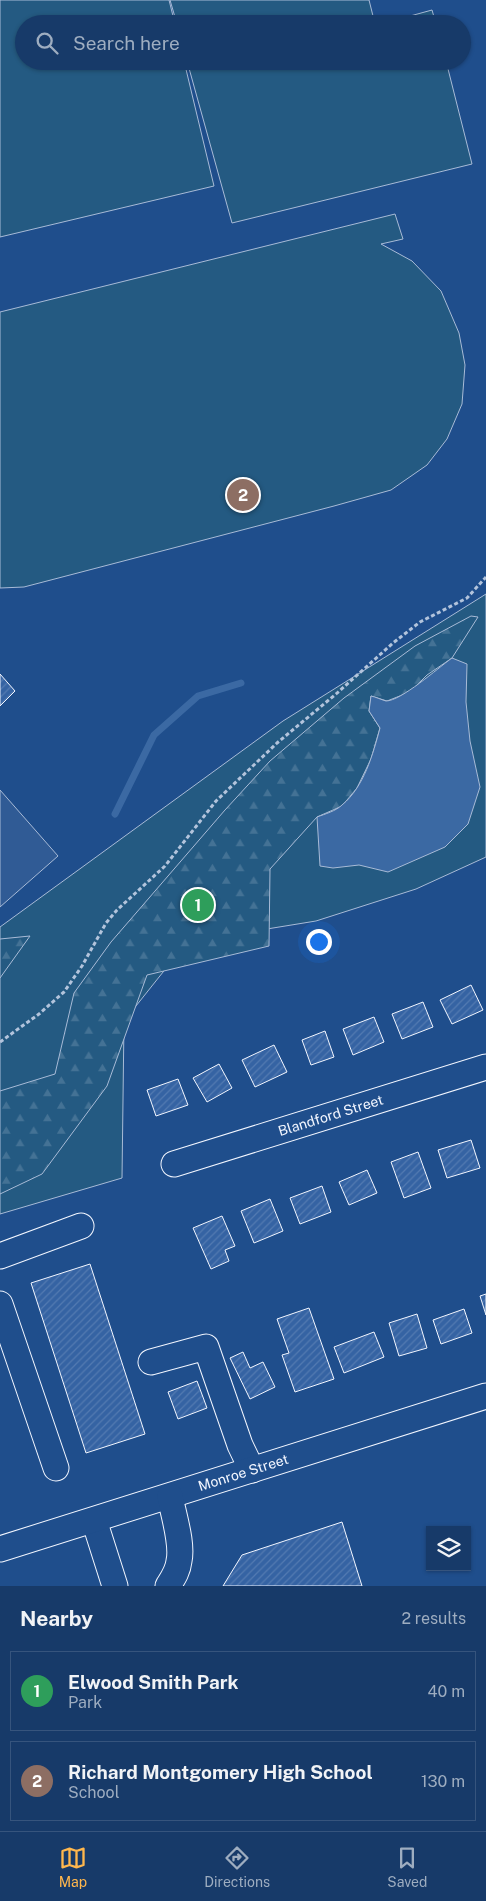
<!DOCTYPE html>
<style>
:root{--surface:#173a69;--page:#20416f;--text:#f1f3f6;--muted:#9eadc0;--line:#36547d;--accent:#ffb74d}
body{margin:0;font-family:"Public Sans",sans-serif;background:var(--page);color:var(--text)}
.controls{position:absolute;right:15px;bottom:15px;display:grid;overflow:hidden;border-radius:0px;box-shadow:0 1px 4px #0004}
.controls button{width:45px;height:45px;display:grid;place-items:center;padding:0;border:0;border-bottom:1px solid var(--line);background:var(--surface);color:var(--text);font:25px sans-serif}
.you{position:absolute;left:318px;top:941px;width:18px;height:18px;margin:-12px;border:4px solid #fff;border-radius:50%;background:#1a73e8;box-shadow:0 0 0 8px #1a73e833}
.badge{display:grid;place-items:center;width:32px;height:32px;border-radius:50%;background:var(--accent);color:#fff;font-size:16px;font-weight:700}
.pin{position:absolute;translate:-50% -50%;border:2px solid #fff;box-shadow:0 1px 5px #0006}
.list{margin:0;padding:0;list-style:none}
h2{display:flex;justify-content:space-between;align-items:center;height:65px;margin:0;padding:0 20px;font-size:21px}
h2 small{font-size:16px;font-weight:400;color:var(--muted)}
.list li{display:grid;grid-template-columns:32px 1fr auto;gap:15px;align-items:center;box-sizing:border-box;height:80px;margin:0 10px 10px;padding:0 10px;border:1px solid var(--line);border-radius:0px}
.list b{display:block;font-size:19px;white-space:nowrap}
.list p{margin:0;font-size:16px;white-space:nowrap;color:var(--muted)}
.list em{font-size:16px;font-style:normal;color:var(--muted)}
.icon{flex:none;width:28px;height:28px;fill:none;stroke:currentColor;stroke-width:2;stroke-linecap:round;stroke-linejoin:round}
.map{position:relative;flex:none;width:486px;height:1586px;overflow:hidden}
.search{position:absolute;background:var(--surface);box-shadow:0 1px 4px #0004;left:15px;right:15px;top:15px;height:55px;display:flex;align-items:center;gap:12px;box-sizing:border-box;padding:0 18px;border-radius:28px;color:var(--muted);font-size:19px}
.sheet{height:245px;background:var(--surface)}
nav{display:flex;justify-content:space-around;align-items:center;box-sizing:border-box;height:70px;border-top:1px solid var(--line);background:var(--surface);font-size:14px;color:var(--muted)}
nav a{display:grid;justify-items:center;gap:2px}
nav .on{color:var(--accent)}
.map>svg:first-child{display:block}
.green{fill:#245a82;stroke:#a8bbd7}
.forest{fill:url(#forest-firs);stroke:#a8bbd7}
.parking{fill:#305b95;stroke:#a8bbd7}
.water{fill:#3b69a3;stroke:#a8bbd7}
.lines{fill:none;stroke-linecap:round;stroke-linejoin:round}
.stream{stroke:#3b69a3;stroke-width:7}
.building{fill:url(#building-hatch);stroke:#f2f6ff}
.minor-casing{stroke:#f2f6ff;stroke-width:27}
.path{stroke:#b3c4dc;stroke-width:3;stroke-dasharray:4 2.5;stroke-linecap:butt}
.minor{stroke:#1f4e8c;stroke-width:25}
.labels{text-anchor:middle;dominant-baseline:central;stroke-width:4;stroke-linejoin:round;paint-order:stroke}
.street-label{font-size:14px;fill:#f2f6ff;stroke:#1f4e8c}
</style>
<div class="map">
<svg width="486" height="1586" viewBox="0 0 486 1586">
<defs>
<pattern id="forest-firs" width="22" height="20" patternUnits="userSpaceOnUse" patternTransform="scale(1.25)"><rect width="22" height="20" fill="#245a82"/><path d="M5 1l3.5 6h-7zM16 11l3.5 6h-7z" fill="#447295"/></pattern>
<pattern id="building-hatch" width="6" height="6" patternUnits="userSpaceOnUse" patternTransform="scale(1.25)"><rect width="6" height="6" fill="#3563a3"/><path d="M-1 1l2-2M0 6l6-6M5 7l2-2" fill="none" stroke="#537ab1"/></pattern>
</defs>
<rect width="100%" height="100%" fill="#1f4e8c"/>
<path class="green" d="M0,0h169l6,24h-151v37h160l30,125 -214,51z
M170,0h199l6,24h-198z
M432,10l4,14h-55z
M187,61h259l26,103 -240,59z
M395,214l8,25 -22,5 31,17 29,30 18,42 6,32 -3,39 -15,35 -20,26 -36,25 -57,16 -310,81 -24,1v-276z
M486,594v263l-70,32 -100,32 -129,21 -63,79 -2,157 -122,36v-287l283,-206z"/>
<path class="forest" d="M471,616l7,1 -26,41 -25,17 -17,17 -23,9 -16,-5 -2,15 11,17 -9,31 -14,29 -15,18 -25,11 -47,52 -1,77 -122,29 -40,111 -65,88 -42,20v-103l55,-17 19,-81 37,-51 114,-132 45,-49 74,-63 71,-52z
M30,936l-30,42v-39z"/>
<path class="parking" d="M0,790l58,66 -58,51z"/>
<path class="water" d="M452,658l15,6 -1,38 4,39 10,46 -12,37 -23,23 -57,25 -29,-7 -26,3 -13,-2 -3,-49c8,-3 19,-6 25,-12 22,-18 31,-51 38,-77l-11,-17 2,-15c5,1 11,4 15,5 15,0 52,-33 66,-43z"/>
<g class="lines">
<path class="stream" d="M115,814l39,-79 44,-39 43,-13"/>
</g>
<path class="building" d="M0,674l15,17 -15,15z
M471,985l12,25 -31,14 -12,-24z
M423,1002l10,25 -31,12 -10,-25z
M374,1017l10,25 -31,13 -10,-26z
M325,1031l9,26 -23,8 -9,-25z
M274,1045l13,27 -32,15 -13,-27z
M219,1064l13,24 -25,14 -14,-24z
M178,1079l10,26 -32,11 -9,-26z
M471,1140l9,28 -33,10 -9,-28z
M418,1152l13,36 -27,10 -13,-36z
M367,1170l10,23 -28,12 -10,-23z
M322,1186l9,26 -31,12 -10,-26z
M270,1199l13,32 -29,12 -13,-32z
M222,1216l13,30 -10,4 4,11 -18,8 -18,-41z
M90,1264l55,170 -59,19 -55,-170z
M486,1294v21l-6,-19z
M309,1308l25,71 -39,13 -13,-37 7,-2 -12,-34z
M464,1309l8,24 -31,11 -8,-24z
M417,1314l10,34 -28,8 -10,-33z
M374,1332l10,25 -40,16 -10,-26z
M243,1352l7,16 13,-6 12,25 -25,12 -20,-41z
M197,1381l10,27 -29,11 -10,-27z
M342,1522l20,64h-139l19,-31z"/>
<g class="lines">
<g class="minor-casing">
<g id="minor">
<path id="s1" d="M174,1164l312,-97"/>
<path d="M0,1256l81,-30"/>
<path d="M0,1304l56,164"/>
<path d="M151,1362l55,-15 34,98 12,25"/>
<path d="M94,1520l21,66"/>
<path id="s2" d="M0,1549l486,-153"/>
<path d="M168,1586c5,-8 10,-15 11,-25 4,-18 -6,-47 -9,-65"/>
</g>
</g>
<path class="path" d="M0,1042l39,-28 25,-22 18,-26 24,-43 11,-13 48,-44 51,-65 61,-58 59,-49 57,-51 27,-21 47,-24 19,-21"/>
<use href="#minor" class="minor"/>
</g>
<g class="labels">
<g class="street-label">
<text stroke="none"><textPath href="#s1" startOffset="164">Blandford Street</textPath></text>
<text stroke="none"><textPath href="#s2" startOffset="255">Monroe Street</textPath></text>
</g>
</g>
</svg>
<div class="controls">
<button><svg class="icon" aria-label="layers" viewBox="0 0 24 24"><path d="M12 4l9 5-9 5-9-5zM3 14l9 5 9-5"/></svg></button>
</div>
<div class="you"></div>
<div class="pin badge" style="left:198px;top:905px;background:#2e9e5b">1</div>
<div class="pin badge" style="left:243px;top:495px;background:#8d6e63">2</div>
<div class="search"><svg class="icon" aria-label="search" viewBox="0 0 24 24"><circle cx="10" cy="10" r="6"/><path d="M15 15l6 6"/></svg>Search here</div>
</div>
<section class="sheet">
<h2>Nearby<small>2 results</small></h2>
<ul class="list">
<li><span class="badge" style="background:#2e9e5b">1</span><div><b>Elwood Smith Park</b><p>Park</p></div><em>40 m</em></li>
<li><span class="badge" style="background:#8d6e63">2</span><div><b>Richard Montgomery High School</b><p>School</p></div><em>130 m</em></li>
</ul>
</section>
<nav>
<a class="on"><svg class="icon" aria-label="map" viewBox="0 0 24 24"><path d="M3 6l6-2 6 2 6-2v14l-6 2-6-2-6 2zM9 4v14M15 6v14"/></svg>Map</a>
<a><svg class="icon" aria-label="directions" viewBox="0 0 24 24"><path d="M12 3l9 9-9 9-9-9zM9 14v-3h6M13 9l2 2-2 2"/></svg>Directions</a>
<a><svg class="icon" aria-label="saved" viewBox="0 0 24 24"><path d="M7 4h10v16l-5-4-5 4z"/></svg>Saved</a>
</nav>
